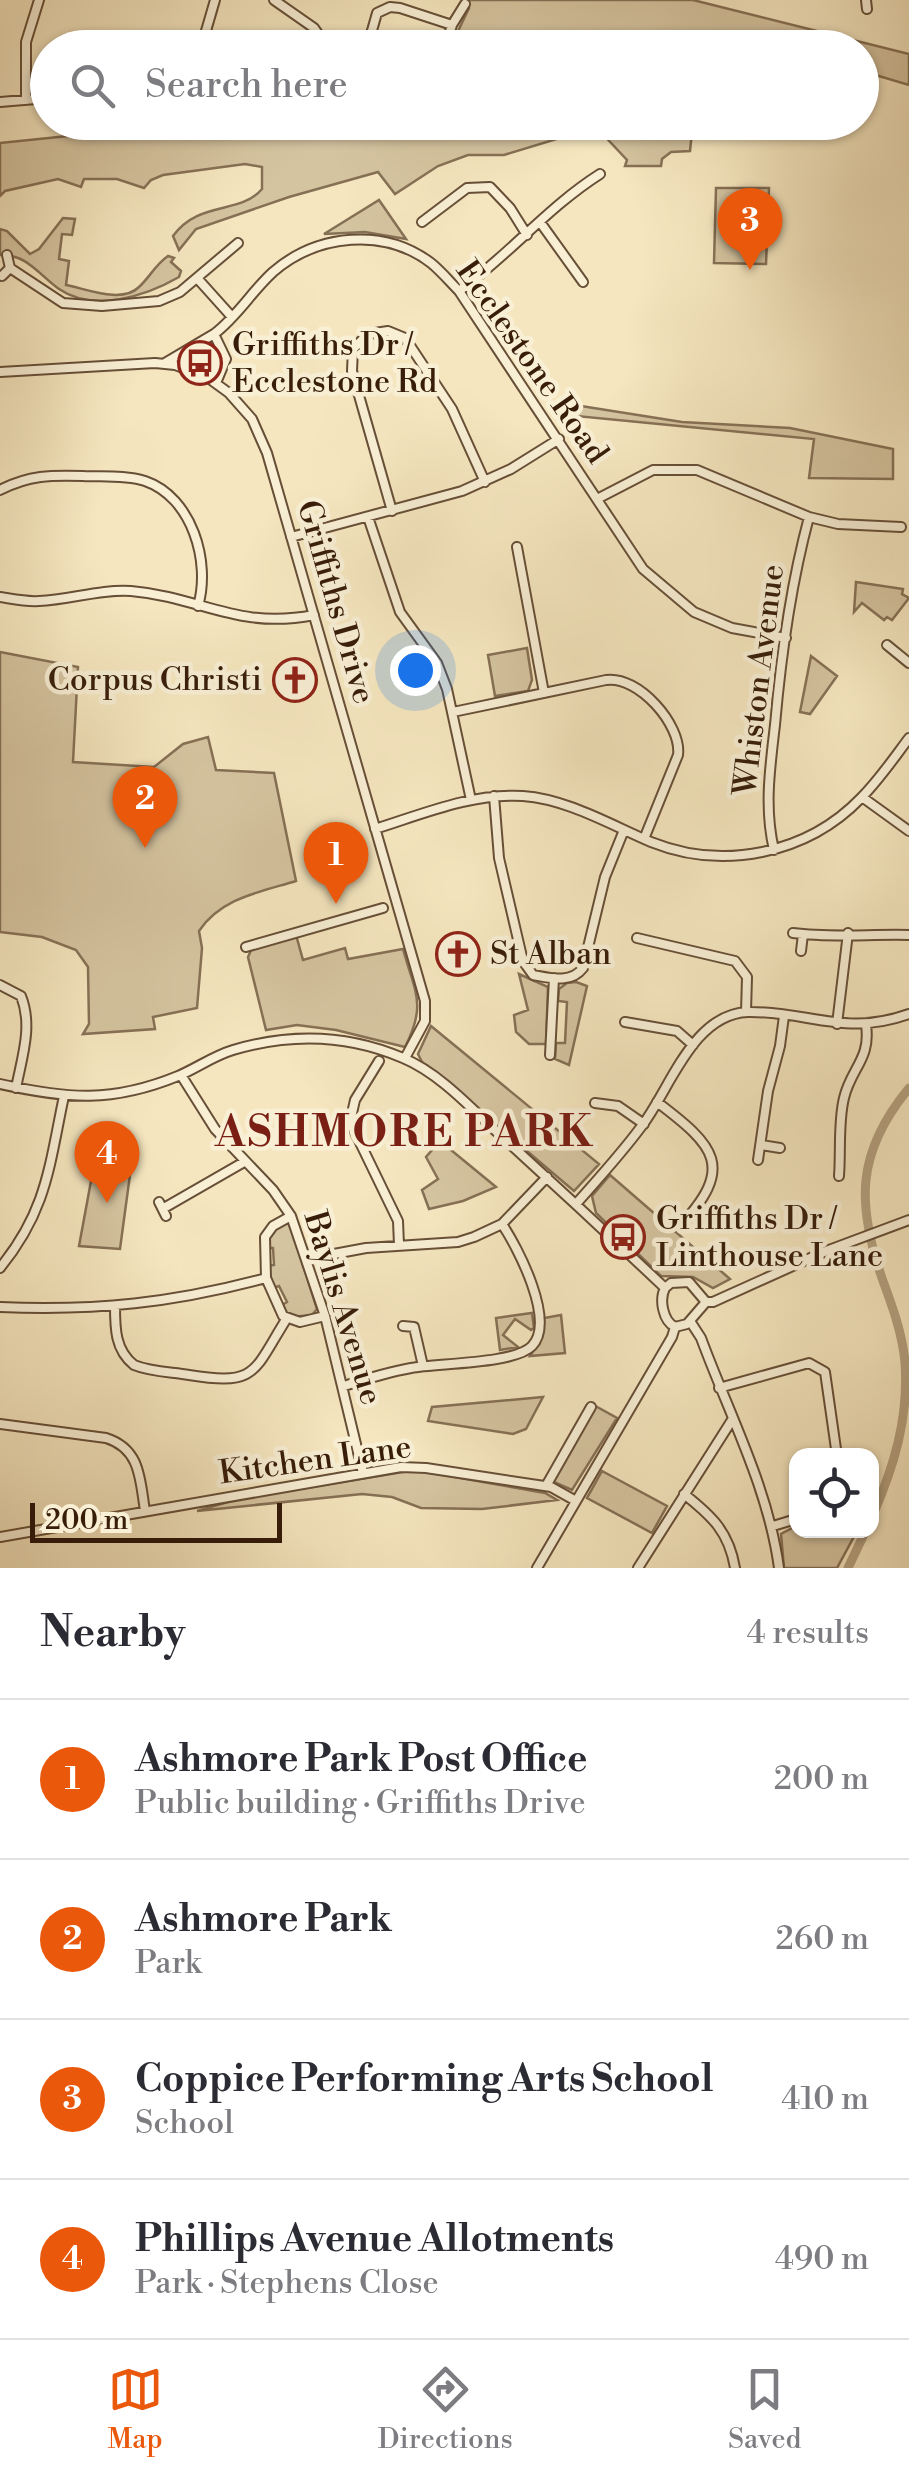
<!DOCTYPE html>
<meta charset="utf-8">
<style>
:root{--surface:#fff;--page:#f7f7f7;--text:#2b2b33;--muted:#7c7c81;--line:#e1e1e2;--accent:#ea580c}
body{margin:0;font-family:"Libre Bodoni",serif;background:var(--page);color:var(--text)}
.controls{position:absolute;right:30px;bottom:30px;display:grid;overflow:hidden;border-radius:20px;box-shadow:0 2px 8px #0004}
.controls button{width:90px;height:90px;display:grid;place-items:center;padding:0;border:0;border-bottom:2px solid var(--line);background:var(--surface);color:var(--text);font:50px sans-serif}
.scale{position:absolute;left:30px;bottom:25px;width:252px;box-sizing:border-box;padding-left:10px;border:5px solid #381d0a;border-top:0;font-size:28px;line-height:35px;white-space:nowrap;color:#381d0a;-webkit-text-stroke:8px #f8efd5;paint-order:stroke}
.you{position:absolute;left:415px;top:670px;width:35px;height:35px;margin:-25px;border:8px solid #fff;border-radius:50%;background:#1a73e8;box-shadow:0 0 0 15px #1a73e833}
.badge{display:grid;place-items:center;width:65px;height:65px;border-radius:50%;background:var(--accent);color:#fff;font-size:32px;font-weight:700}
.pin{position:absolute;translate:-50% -82px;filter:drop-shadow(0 2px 5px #0008)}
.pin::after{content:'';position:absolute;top:52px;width:35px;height:30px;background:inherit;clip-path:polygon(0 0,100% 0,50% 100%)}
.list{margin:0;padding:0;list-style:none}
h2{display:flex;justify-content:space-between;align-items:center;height:130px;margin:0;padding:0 40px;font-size:42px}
h2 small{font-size:32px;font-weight:400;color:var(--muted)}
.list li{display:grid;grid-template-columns:65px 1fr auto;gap:30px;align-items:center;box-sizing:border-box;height:160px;padding:0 40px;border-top:2px solid var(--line)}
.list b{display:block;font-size:38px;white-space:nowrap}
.list p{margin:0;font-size:32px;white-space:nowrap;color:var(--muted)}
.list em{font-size:32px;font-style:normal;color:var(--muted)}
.icon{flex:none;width:55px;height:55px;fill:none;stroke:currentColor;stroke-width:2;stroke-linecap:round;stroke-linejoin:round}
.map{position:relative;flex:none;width:909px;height:1568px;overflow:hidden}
.search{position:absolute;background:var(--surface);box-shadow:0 2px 8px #0004;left:30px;right:30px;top:30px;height:110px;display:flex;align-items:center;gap:25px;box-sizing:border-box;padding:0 35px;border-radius:55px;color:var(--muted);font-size:38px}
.sheet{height:770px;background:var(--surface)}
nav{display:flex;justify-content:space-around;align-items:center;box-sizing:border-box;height:140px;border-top:2px solid var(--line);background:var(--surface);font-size:28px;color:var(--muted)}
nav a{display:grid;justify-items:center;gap:5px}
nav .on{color:var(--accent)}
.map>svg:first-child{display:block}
.green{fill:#d5c4a0;stroke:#867055;stroke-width:2.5}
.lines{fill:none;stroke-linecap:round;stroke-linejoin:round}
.canal{stroke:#b5a281;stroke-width:9}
.minor-casing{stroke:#674f37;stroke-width:12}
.minor{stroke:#f8efd5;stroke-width:8}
.labels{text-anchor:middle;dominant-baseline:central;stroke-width:9;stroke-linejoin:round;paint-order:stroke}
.poi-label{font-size:32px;fill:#381d0a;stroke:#f8efd5;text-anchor:start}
.street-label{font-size:32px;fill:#381d0a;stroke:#f8efd5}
.district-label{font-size:42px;font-weight:bold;letter-spacing:2.5px;fill:#7a1f14;stroke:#f8efd5}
</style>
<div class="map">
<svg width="909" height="1568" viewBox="0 0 909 1568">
<rect width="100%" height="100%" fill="#f5e6bf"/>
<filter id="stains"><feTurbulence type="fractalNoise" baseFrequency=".002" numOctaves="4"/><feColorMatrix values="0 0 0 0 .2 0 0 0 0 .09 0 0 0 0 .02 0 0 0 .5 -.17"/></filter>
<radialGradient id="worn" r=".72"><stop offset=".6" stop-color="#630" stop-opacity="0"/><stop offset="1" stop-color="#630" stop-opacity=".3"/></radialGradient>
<path class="green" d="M464,0h229l216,54v31l-47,-14v-23l-111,-1 -69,-14 -6,14 -226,1 19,-40z
M204,122h489v1l-3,28 -19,1 -9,7 -1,7h-36l2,-6 -31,-33 -92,28h-36l-30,11 -43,28 -17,-22 -89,25 -93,32 -17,21 -6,-14c26,-36 67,-21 89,-47v-22l-17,-3 -82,11 -12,5 -7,8 -27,-9h-33l-3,8 -23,-8 -53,12 -5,5v-53z
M716,188h53l-3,76 -52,-1z
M379,200l27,39 -41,-7 -41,2z
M63,218l12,1 -3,16 -10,-1 -3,25 10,2 -3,24c21,4 56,19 73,2 11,-10 16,-22 29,-31l6,2 -3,4 10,9 -2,6c-33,19 -85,36 -120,12 -21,-15 -32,-35 -59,-34v-26l7,2 23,23 9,-5z
M209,341l9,8v19l-10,2 -26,-11 1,-3z
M581,406l101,16 108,6 103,21v30l-84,-1 5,-39 -238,-23z
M856,582l47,7 -1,5 7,4 -17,22 -5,-3 -3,3 -22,-17 -8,9z
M527,648l5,32 -4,11 -33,5 -7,-41z
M0,652l78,15 -5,95 81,5 29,-23 25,-7 8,33 58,3 22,108c-36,11 -75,17 -97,50l3,17 -5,60 -44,9 2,12 -72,5 6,-10 -1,-57 -12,-17 -34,-13 -42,-5z
M811,656l26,20 -27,38 -10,-2z
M296,935l7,25 42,-12 3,11 55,-10c12,44 24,55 2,98l-69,-17 -39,-5 -31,5 -18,-73 4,-9z
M519,974l29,13 -2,57h-17l-13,-12 -2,-17 14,-5z
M576,982l11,4 -18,79 -14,-6 1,-16h9l2,-41 -9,-1 1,-12 8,-6z
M431,1026l168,138 -25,27 -152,-129 -4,-8z
M440,1141l56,46 -33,14 -34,8 -7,-19 16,-11 -12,-22z
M96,1154l36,6 -12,89 -41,-3z
M610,1175l120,104 -17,9 -20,-11 -32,-1 -65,-63 -4,-17z
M289,1221l28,88 -5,6 -21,2 -11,-11 7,-4 -8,-16 -6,2 -5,-22 6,-1 -1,-17h-7c2,-16 8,-21 23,-27z
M532,1313l2,15 -3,2 -16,-11 -12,16 15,12 -18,3 -4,-32z
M561,1315l4,38 -35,3 13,-22 1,-16z
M543,1397l-17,32 -13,5 -85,-13 4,-14z
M590,1403l27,15 -45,72 -25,-11z
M415,1470l130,23 12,7 -75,9 -61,-1 -29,-11 -30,-3 -165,17 41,-12z
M602,1471l65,35 -15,27 -65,-35z
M796,1526v4l61,1 -20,37h-53l-3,-34z"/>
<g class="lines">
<path class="canal" d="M872,1517c22,-50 37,-99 33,-155 -3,-29 -12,-54 -22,-81 -27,-77 -27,-129 26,-193
M848,1568l18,-38"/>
<g class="minor-casing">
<path id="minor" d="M274,0l40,28 14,20
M866,0l1,9
M96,38l11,-1 3,11
M201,48l14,-48
M367,48l10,-35 13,-6 10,1 52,17
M445,48l7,-23 13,-21
M26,100v-58l13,-42
M0,102l48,-4
M422,222l45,-34 23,-1 20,21 17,27
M540,222l43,60
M10,268l53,35 39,3 57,-5 21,-9 58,-49
M2,276l8,-8 -3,-13
M197,278l35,39
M459,291c50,-36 89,-84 141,-117
M165,363l49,-29
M0,372l155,-9 20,2 32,12 22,16 23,26 15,34 158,548v20l-20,37
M216,383l10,-24 -12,-25c23,-17 38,-43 59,-62 44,-38 111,-45 158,-9 10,8 19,19 28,28l184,278 51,43 38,16 54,10
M0,490c29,-15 51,-15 83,-14 20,1 42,-1 62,5 47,16 66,81 53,125
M597,499l56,-29h44l112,47 29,7 63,3
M392,511l-40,-140 1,-22 15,-15 20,-3 17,7 47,71 33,73
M368,517l32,95 37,51 10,26 24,111
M291,537l171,-46 49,-22 48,-30
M517,547l27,146
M0,597c13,2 26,5 39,4 31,-1 60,-12 92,-10 70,6 106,39 183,24
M887,645l22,18
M453,712l153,-32c32,-5 76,45 72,75l-34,84
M494,796l5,62 24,103 10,14c17,3 38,9 50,-7l22,-91 19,-47
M862,797l47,34
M375,829c48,-15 97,-36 148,-33 44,3 88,29 128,46 72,29 156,12 210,-44 18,-18 33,-40 48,-60
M774,850c-10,-42 -4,-82 1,-125 6,-69 16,-141 34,-208
M793,933c38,5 77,1 116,2
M637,938l98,23 12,16 -1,35
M246,947l137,-39
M801,951l2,-17
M0,985l21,11c12,30 1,61 -5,92
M625,1022l52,9 16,14
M837,1024l11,-91
M550,1055l4,-77
M379,1061l-24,39 -5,22 48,99 1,24
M181,1075l34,54 58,61 18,26 34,100 38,157
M0,1084c68,15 112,19 178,-8 19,-8 35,-20 55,-26 57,-17 114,-16 170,8 36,15 67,49 95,75 56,51 112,103 167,155
M657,1102c58,44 79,65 22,125
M595,1103l23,3 26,18
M761,1145l19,3
M758,1160l10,-69 12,-45 4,-30
M839,1176c2,-25 -1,-54 5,-78 7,-30 27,-39 22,-73
M159,1202l7,14
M576,1204c22,-25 45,-50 65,-77 29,-37 51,-113 107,-115 60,-1 98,25 161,2
M164,1208l80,-46
M291,1216l-18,10 -8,11 1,41 17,38 17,6 25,-6
M307,1259l59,-11 92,-6 16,-5 28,-13 45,-47
M0,1268c47,-58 49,-101 64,-172
M665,1288l6,-5 18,-1 17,20
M665,1288c-6,12 -2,33 10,39
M706,1302h7l113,-51 83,-31
M115,1306c0,22 0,44 19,59 17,7 37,7 55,10 69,11 64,-3 98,-57
M0,1307c97,4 173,-4 266,-29
M690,1321l11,17c28,76 67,149 78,230
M403,1326l11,1 9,39
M675,1327l12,-3 19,-22
M344,1386c22,-7 44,-14 67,-18 27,-5 104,-4 121,-22 24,-25 -14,-98 -30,-122
M719,1388l90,-25 16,9 12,84
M0,1424l106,14c35,11 34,42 39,73
M546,1486l45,-79
M684,1494c28,22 45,38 51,74
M773,1526l23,-7
M0,1537l401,-70 25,1 125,19 25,14
M537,1568l135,-231 3,-10
M638,1568l94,-148"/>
</g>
<use href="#minor" class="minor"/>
</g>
<defs>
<g id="bus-ring" transform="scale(2.25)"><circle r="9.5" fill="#f8efd5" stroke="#8f2418" stroke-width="1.5"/><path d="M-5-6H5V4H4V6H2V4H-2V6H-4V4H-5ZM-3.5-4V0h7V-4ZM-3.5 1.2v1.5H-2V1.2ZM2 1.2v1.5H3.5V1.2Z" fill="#8f2418"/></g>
<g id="church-ring" transform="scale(2.25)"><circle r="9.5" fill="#f8efd5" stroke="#8f2418" stroke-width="1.5"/><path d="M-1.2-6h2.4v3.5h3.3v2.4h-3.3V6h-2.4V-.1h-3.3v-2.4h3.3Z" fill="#8f2418"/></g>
</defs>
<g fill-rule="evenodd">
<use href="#bus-ring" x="200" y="363"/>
<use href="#church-ring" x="295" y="680"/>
<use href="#church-ring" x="458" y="954"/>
<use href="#bus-ring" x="623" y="1237"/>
</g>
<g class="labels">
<g class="poi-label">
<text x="232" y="345">Griffiths Dr /<tspan x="232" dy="37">Ecclestone Rd</tspan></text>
<text x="262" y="680" text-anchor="end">Corpus Christi</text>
<text x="490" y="954">St Alban</text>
<text x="656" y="1219">Griffiths Dr /<tspan x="656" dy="37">Linthouse Lane</tspan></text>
</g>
<g class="street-label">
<text transform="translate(532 362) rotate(55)">Ecclestone Road</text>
<text transform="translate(336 602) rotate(74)">Griffiths Drive</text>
<text transform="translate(759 680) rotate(-83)">Whiston Avenue</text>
<text transform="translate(343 1308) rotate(73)">Baylis Avenue</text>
<text transform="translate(315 1460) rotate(-8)">Kitchen Lane</text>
</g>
<g class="district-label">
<text x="405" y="1133">ASHMORE PARK</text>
</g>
</g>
<rect width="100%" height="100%" filter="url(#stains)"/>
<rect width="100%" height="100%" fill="url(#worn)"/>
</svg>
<div class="controls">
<button><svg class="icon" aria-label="locate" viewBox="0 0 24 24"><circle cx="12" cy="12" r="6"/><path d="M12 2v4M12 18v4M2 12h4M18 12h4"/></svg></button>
</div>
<div class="scale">200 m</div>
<div class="you"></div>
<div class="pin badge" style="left:336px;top:904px">1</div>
<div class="pin badge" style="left:145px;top:848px">2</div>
<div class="pin badge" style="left:750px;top:270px">3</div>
<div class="pin badge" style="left:107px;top:1203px">4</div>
<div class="search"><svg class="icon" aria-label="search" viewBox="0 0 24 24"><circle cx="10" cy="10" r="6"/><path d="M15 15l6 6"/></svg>Search here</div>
</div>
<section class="sheet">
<h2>Nearby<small>4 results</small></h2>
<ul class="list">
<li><span class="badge">1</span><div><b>Ashmore Park Post Office</b><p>Public building · Griffiths Drive</p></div><em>200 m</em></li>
<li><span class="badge">2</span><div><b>Ashmore Park</b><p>Park</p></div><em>260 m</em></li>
<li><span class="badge">3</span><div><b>Coppice Performing Arts School</b><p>School</p></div><em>410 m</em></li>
<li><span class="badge">4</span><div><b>Phillips Avenue Allotments</b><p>Park · Stephens Close</p></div><em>490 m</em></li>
</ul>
</section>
<nav>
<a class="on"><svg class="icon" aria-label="map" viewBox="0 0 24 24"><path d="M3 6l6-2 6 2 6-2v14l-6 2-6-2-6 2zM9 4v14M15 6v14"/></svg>Map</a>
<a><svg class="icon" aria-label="directions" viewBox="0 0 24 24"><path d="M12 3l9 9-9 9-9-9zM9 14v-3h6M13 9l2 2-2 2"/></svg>Directions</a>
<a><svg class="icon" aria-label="saved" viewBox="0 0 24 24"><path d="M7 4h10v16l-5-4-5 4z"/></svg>Saved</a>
</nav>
